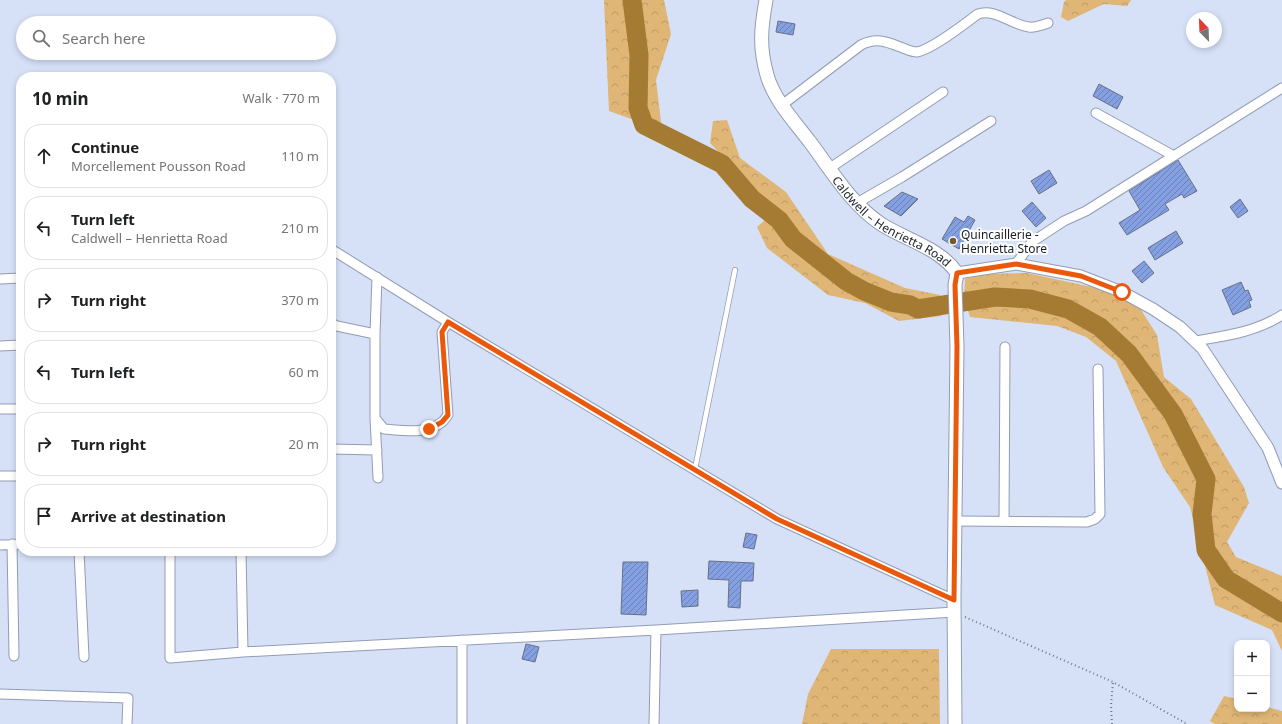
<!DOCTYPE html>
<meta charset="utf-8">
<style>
:root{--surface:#fff;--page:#f2f2f2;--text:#202124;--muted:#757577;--line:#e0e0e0}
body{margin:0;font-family:"Noto Sans",sans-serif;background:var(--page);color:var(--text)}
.controls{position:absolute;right:12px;bottom:12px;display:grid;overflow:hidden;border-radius:8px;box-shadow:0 2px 6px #0003}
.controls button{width:36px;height:36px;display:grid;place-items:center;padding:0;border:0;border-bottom:1px solid var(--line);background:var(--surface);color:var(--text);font:20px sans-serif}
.compass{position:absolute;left:1186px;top:12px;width:36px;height:36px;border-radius:50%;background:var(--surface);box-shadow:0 2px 6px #0003;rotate:337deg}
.stop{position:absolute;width:12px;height:12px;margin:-9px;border:3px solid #ea580c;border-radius:50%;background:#fff}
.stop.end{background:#ea580c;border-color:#fff;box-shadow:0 1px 4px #0008}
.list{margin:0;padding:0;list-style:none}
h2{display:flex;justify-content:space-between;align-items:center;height:52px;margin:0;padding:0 16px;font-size:17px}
h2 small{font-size:13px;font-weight:400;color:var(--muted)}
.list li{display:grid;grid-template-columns:26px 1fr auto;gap:12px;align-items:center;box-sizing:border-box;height:64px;margin:0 8px 8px;padding:0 8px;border:1px solid var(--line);border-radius:16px}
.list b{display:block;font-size:15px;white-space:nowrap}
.list p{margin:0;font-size:13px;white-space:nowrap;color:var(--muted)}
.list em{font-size:13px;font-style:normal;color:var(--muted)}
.icon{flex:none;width:22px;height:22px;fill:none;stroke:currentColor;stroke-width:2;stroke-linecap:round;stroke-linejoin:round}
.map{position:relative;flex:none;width:1282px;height:724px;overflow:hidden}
.search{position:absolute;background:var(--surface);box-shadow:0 2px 6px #0003;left:16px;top:16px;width:320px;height:44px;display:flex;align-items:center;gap:10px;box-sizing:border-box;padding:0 14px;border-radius:22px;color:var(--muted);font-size:15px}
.panel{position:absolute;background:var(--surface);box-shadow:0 2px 6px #0003;left:16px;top:72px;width:320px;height:484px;border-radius:16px}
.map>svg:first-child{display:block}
.forest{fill:url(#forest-crowns)}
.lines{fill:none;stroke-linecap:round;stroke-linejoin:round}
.river{stroke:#a57a33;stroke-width:19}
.building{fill:url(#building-hatch);stroke:#677085}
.service-casing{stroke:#929cb2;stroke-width:6}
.minor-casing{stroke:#929cb2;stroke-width:11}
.tertiary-casing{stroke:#929cb2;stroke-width:13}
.secondary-casing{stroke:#929cb2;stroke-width:15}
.path{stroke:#6f7685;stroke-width:2;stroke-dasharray:1 3;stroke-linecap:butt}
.service{stroke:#fff;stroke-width:4.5}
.minor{stroke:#fff;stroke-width:9}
.tertiary{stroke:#fff;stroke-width:11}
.secondary{stroke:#fff;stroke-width:13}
.route{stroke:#ea580c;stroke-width:5}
.poi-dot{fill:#75592c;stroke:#fff;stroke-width:1.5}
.labels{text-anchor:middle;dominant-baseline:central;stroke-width:4;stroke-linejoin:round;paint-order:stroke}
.street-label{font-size:12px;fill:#1a1e26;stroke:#fff}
.poi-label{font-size:12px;fill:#1a1e26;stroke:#fff;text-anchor:start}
</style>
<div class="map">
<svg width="1282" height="724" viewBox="0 0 1282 724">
<defs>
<pattern id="forest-crowns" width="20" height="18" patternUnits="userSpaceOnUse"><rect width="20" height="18" fill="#dfb676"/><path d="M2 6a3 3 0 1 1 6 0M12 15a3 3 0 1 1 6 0" fill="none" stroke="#bf9c66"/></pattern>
<pattern id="building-hatch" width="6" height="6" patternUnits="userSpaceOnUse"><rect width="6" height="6" fill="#84a0e2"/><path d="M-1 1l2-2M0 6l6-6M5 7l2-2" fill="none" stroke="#6b82b7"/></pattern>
</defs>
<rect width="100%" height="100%" fill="#d6e1f8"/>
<path class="forest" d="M604,0h60l7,34 -15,46 6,50 -53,-19z
M1066,0h65l-4,6 -23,-2 -36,17 -7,-4 3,-15z
M727,120l13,38 46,34 42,62 77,34 35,7 6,16 -5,5 -42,5 -34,-18 -37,-8 -61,-47 -10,-21 18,-16 -65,-68 3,-22z
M1027,273l88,19 23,13 19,30 7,42 27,22 53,88 5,16 -22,39 9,15 46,19v75l-10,-21 -57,-25 -25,-98 -27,-40 -47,-106 -30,-24 -29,-11 -87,-9 -6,-21 1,-17 19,-5z
M831,649h108l1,75h-138l6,-30z
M1224,696l13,3v10h30v-2l15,4v13h-67l-5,-3z"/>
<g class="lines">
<path class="river" d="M632,0l7,55 -1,53 6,17 78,39 30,35 27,21 14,19 53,42 18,10 27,11 19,3 8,4 77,-12 35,2 38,10 32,18 29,27 44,60 33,65 -4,35 4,36 20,29 56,34"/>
</g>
<path class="building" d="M778,21l17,3 -2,11 -17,-3z
M1099,84l24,13 -6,12 -24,-13z
M1178,160l19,31 -13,7 -2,-4 -17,10 4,6 -42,25 -8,-12 21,-13 -11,-19z
M1049,170l8,13 -18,11 -8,-13z
M902,192l16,7 -17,17 -17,-10z
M1240,199l8,12 -10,7 -8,-11z
M1032,202l14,16 -10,9 -14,-16z
M968,216l7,4 -16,29 -17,-10 13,-22 9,5z
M1176,231l7,12 -28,17 -7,-12z
M1144,261l10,12 -12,10 -10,-12z
M1241,282l4,9 3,-1 4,10 -3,1 2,6 -18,8 -11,-25z
M746,533l11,2 -3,14 -11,-2z
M709,561l45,2 -1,18h-12l-1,27 -12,-1 1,-27 -21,-1z
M623,562h25l-2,53 -25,-1z
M698,590v16l-16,1 -1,-16z
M526,644l13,3 -4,15 -13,-3z"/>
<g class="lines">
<g class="service-casing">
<path id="service" d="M695,469l40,-199"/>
</g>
<g class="minor-casing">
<path id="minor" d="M782,105l79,-60c16,-8 26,-3 42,3 5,2 9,4 14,4 16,-3 47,-28 61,-38 17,-6 34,11 51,13 6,1 13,-2 19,-4
M1096,113l78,43
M830,168l113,-76
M857,203l45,-26 89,-56
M331,249l117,73 329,197 177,81
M1016,264l16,-22 32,-21 22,-10 196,-123
M377,277l-2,57v84l3,60
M0,279l21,-1
M331,323l6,3 38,8
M1195,341c30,-5 61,-9 87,-26
M0,346l21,-1
M0,409h21
M375,418l9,11c17,1 43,6 58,-7 2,-1 4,-5 6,-7l-6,-83 6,-10
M331,449l46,1
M0,476h21
M956,521l131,1 8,-3 5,-5 -2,-145
M1004,521l1,-174
M12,544l2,112
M0,545l21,-1
M79,551l5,106
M170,551v107l73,-6 413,-22 299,-18
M241,551l2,101
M0,694l128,4 -1,26
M462,724v-84
M654,724l2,-94"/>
</g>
<g class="tertiary-casing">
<path id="tertiary" d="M957,273l59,-9 65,12 41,16 31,17 27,18 22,21 66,100 14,35"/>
</g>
<g class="secondary-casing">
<g id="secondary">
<path id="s1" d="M766,0c-5,28 -7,47 1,75 7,25 27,46 43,67 21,28 41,62 71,82 25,16 59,24 76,49l-2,12 2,61 -3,254 1,124"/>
</g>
</g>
<path class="path" d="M965,617l148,65 74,42
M1112,724l-1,-19 2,-23"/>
<use href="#service" class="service"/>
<use href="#minor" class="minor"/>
<use href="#tertiary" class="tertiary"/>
<use href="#secondary" class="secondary"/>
</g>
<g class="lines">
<path class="route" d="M429,429l13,-7 6,-7 -6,-83 6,-10 329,197 177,81 3,-254 -2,-61 2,-12 59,-9 65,12 41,16"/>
</g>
<circle class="poi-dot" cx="953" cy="241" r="4"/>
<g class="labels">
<g class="street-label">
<text stroke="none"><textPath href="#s1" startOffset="272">Caldwell – Henrietta Road</textPath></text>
</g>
<g class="poi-label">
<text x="961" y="234">Quincaillerie -<tspan x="961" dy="14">Henrietta Store</tspan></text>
</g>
</g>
</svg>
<div class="controls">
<button>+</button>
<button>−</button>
</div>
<svg class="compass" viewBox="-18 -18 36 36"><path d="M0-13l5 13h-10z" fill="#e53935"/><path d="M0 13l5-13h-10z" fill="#757577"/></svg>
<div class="stop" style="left:1122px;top:292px"></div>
<div class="stop end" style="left:429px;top:429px"></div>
<div class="search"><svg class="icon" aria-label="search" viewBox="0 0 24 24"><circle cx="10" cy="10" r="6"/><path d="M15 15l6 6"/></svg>Search here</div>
<section class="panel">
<h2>10 min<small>Walk · 770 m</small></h2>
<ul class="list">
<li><svg class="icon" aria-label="ahead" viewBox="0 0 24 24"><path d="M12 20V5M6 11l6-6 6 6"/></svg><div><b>Continue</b><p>Morcellement Pousson Road</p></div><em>110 m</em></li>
<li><svg class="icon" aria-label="left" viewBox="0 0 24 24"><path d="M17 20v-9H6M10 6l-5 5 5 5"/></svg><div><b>Turn left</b><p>Caldwell – Henrietta Road</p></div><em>210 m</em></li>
<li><svg class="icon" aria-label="right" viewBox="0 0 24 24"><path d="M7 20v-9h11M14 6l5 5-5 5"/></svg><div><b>Turn right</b></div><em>370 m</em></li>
<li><svg class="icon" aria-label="left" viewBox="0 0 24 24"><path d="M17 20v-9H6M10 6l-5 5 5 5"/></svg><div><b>Turn left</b></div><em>60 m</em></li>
<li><svg class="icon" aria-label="right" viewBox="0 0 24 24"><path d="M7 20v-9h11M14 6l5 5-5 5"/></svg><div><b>Turn right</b></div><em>20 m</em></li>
<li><svg class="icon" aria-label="arrive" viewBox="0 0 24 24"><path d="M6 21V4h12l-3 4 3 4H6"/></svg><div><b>Arrive at destination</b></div></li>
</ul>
</section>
</div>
